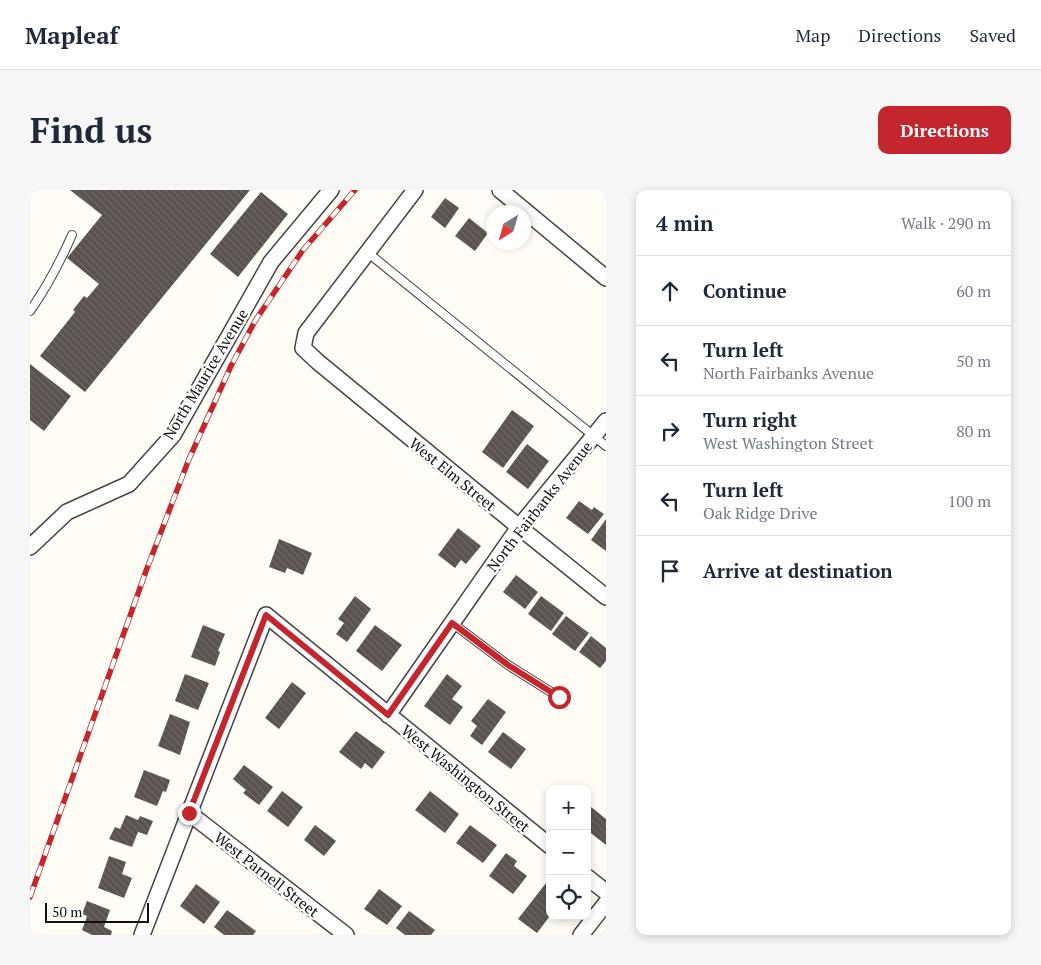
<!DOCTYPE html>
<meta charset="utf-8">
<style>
:root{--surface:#fff;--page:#f6f6f7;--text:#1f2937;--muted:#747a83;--line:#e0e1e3;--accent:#c4262e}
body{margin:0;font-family:"PT Serif",serif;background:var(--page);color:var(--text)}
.controls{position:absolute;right:15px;bottom:15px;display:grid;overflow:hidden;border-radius:10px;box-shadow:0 2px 8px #0003}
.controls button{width:45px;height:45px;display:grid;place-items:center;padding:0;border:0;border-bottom:1px solid var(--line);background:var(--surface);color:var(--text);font:25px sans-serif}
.compass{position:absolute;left:456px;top:15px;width:45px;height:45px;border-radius:50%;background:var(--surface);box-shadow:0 2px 8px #0003;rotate:217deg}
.scale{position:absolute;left:15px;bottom:12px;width:104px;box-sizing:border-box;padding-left:5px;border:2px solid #111;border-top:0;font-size:14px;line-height:18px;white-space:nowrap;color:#111;-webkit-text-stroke:4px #fff;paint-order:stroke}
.stop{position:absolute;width:15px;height:15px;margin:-11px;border:4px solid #c4262e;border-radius:50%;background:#fff}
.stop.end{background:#c4262e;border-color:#fff;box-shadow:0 1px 5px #0008}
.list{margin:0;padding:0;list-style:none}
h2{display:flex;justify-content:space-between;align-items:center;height:65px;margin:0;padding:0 20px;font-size:21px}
h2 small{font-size:16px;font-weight:400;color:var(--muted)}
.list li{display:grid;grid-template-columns:32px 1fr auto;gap:15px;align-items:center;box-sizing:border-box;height:70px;padding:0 20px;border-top:1px solid var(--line)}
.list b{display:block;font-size:19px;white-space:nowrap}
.list p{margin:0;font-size:16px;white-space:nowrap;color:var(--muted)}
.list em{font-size:16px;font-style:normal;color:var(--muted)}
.icon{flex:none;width:28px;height:28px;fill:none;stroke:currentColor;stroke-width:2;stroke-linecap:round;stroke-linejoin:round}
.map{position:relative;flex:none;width:576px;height:745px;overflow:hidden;border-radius:10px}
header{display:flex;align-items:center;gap:30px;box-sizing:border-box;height:70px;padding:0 25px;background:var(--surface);border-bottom:1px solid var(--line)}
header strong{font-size:24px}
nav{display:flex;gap:28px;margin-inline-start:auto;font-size:18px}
.intro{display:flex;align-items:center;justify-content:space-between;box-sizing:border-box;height:120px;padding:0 30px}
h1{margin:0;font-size:35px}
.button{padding:12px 22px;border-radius:10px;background:var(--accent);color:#fff;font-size:18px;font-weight:700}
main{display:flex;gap:30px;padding:0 30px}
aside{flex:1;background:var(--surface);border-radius:10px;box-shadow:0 2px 8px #0003}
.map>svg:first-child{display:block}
.building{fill:url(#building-back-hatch)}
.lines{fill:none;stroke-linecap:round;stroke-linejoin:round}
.lane-casing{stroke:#444;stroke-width:10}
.street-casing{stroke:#444;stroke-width:18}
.lane{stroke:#fff;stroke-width:8}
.street{stroke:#fff;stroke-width:15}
.rail-casing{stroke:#c4262e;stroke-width:5.5}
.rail{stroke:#fff;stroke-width:4;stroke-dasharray:11;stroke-linecap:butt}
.route{stroke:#c4262e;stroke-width:6}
.labels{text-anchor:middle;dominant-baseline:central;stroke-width:5;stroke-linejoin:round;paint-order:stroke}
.street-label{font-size:15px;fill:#111;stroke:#fff}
</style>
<header>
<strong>Mapleaf</strong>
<nav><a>Map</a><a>Directions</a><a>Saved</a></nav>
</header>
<div class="intro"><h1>Find us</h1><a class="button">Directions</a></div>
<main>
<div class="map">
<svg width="576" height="745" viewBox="0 0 576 745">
<defs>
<pattern id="building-back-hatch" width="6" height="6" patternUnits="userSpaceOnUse" patternTransform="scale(1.25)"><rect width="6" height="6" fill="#5a524d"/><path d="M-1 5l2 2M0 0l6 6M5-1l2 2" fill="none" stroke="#6d6662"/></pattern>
</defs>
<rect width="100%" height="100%" fill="#fffdf5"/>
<path class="building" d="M40,0h180l-165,202 -45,-36 35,-44 -2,-2 11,-14 3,2 12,-14 -32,-26 35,-43z
M231,2l27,22 -50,63 -28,-23z
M415,8l14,10 -14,20 -14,-11z
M439,28l19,15 -13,18 -20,-15z
M0,174l41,32 -27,35 -14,-11z
M482,220l22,16 -31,42 -21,-16z
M497,254l22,17 -21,28 -22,-17z
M549,311l13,9 2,-3 10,7 -16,20 -22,-16z
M576,329v32l-15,-11z
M428,338l23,18 -15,18 -5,-4 -6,8 -17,-13z
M249,349l33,14 -9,22 -16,-7 -2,5 -16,-6z
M486,385l22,17 -13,17 -22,-17z
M325,406l16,13 -24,33 -11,-8 8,-11 -6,-4z
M511,406l23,17 -13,18 -23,-17z
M536,426l23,17 -14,18 -23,-17z
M173,435l22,9 -7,17 2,1 -5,14 -24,-9z
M345,435l27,20 -20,26 -26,-20z
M561,446l15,12v13l-6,7 -21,-16z
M155,484l24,9 -11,27 -23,-9z
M417,484l15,12 -10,13 11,8 -13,18 -26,-19z
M262,492l14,11 -27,36 -14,-11z
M458,509l18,13 -24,33 -12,-9 7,-10 -6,-5z
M140,524l20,8 -10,33 -22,-9z
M326,541l29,21 -13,17 -7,-6 -4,6 -22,-17z
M473,542l23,17 -15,20 -23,-17z
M214,575l29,22 -14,18 -16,-12 3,-3 -13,-11z
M114,580l26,10 -4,12 -3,-1 -6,15 -23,-9z
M252,601l21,16 -15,20 -21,-16z
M400,601l29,23 -14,19 -30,-23z
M561,617l15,12v26l-19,-15v-18z
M96,625l12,5 2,-4 13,5 -6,14 -9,-3 -6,15 -23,-8 6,-12 5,2z
M285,635l21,16 -12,15 -20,-16z
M440,635l27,20 -14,18 -27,-20z
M476,663l11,8 -3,5 13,10 -14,18 -24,-18z
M79,666l17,6 -4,12 10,4 -8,20 -26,-10z
M516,693l4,3v30l-13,17 -19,-14z
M166,694l24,18 -16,22 -24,-18z
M349,699l23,17 -15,19 -23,-16z
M57,711l23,9 -6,17 8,4 -1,4h-19l-10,-5 5,-14 -5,-2z
M197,720l29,21 -3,4h-29l-10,-8z
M379,721l26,19 -4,5h-26l-9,-7z"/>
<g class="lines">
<g class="lane-casing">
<path id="lane" d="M337,62l239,194
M0,121c17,-24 30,-49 42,-76
M422,433l56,42 51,32"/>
</g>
<g class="street-casing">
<path id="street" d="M385,0l-109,143 -3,15 15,14 201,165 87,70
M470,0l106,88
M0,357l37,-35 62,-28 44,-49 98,-173 60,-72
M358,525l131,-188 87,-106
M159,623l157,122
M557,687l19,15
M112,745l124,-320 284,231
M551,745l25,-32"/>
</g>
<use href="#lane" class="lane"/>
<use href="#street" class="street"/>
<g class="rail-casing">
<path id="rail" d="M0,707l116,-326 43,-112 42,-93 24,-45 48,-71 52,-60"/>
</g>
<use href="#rail" class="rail"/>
</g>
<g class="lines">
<path class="route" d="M159,623l77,-198 122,100 64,-92 56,42 51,32"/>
</g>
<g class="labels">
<g class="street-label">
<text transform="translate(175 184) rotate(-59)">North Maurice Avenue</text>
<text transform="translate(423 284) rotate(39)">West Elm Street</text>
<text transform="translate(509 316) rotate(-52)">North Fairbanks Avenue</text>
<text transform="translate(436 588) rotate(39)">West Washington Street</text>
<text transform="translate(237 684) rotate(38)">West Parnell Street</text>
</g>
</g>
</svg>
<div class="controls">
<button>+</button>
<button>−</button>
<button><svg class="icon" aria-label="locate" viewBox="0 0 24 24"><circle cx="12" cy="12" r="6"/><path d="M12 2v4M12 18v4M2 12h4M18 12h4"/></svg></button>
</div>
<svg class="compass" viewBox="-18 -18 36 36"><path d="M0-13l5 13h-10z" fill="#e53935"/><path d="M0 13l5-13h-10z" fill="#747a83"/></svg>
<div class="scale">50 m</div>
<div class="stop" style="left:529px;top:507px"></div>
<div class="stop end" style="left:159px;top:623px"></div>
</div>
<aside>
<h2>4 min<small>Walk · 290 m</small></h2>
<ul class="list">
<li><svg class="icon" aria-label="ahead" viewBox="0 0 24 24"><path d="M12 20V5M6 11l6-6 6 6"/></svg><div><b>Continue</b></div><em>60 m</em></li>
<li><svg class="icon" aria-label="left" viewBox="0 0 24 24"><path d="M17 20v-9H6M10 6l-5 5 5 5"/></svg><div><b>Turn left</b><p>North Fairbanks Avenue</p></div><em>50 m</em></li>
<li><svg class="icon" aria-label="right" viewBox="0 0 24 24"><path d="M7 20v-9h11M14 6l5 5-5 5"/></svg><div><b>Turn right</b><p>West Washington Street</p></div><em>80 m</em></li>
<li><svg class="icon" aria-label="left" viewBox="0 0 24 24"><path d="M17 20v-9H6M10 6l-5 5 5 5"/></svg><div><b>Turn left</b><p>Oak Ridge Drive</p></div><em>100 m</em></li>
<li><svg class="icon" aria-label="arrive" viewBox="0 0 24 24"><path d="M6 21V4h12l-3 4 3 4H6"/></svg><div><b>Arrive at destination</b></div></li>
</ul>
</aside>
</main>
